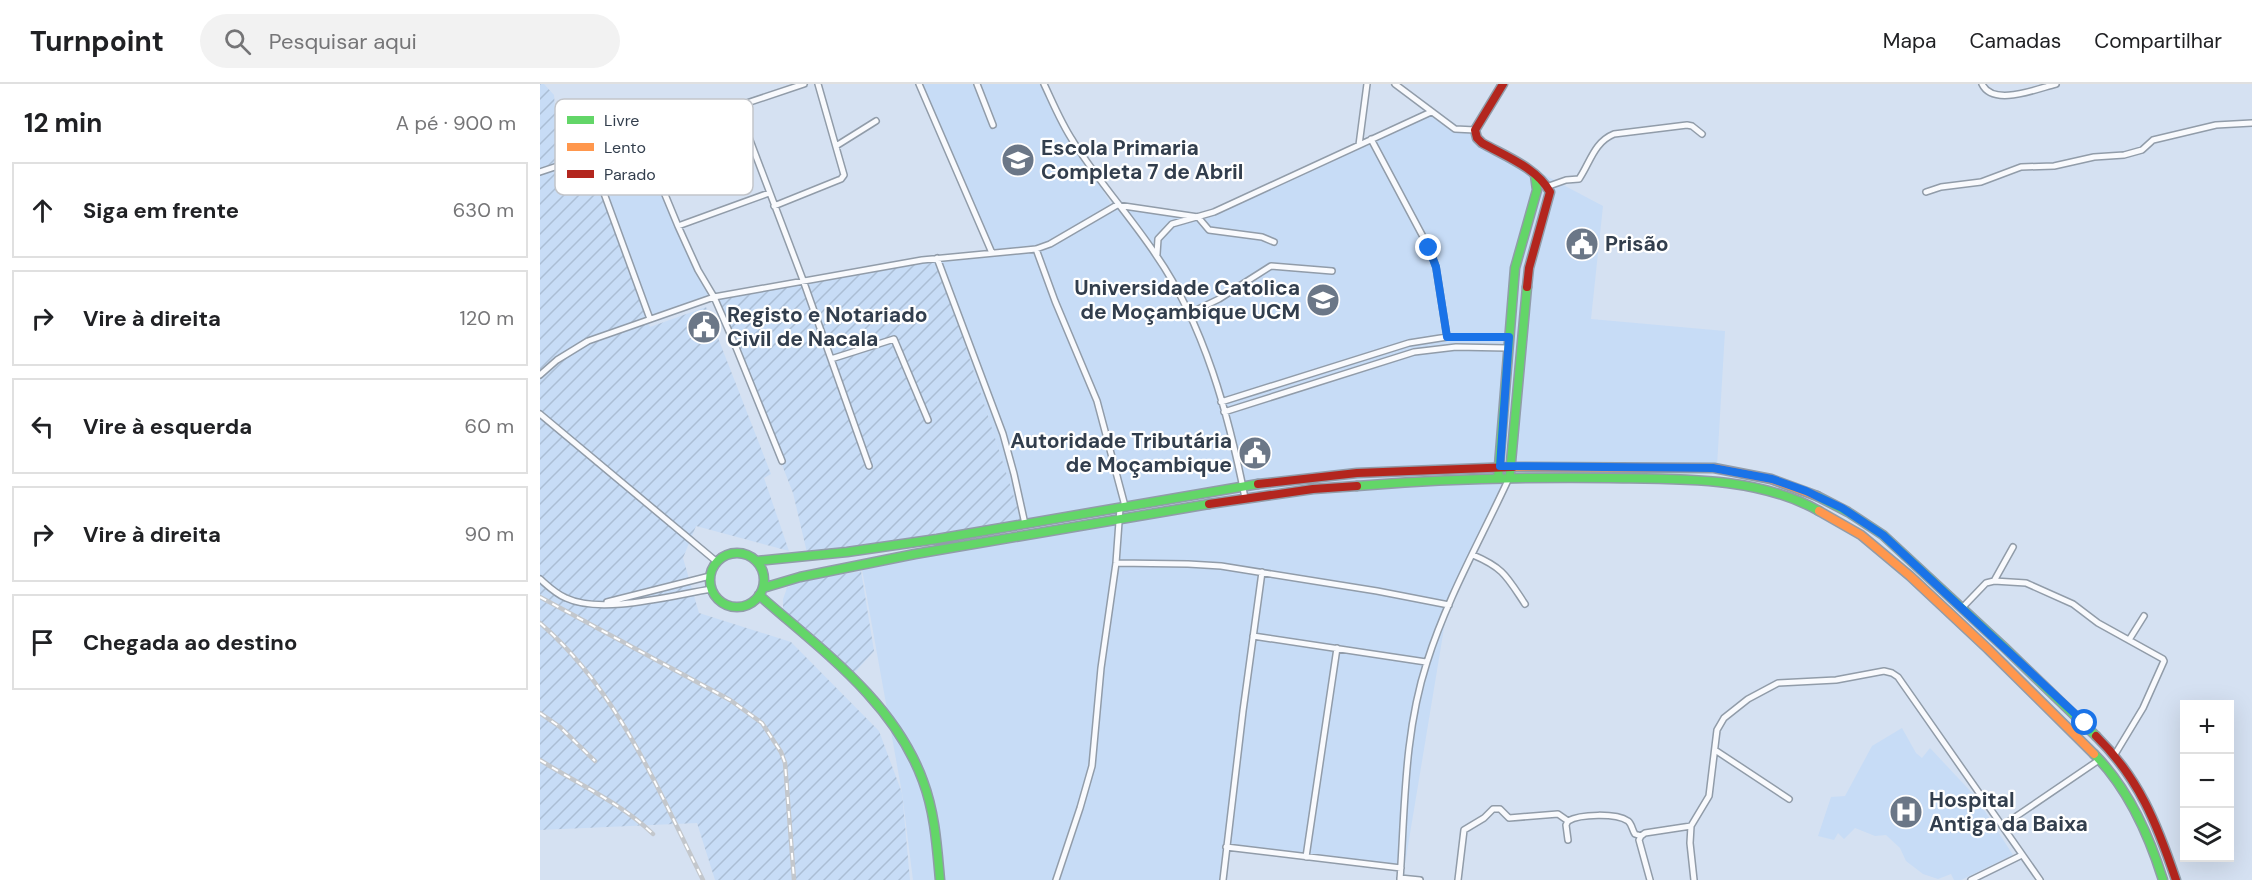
<!DOCTYPE html>
<html lang="pt">
<meta charset="utf-8">
<style>
:root{--surface:#fff;--page:#f2f2f2;--text:#202124;--muted:#757577;--line:#e0e0e0}
body{margin:0;font-family:"DM Sans",sans-serif;background:var(--page);color:var(--text)}
.controls{position:absolute;right:18px;bottom:18px;display:grid;overflow:hidden;border-radius:0px;box-shadow:0 6px 24px #0002}
.controls button{width:54px;height:54px;display:grid;place-items:center;padding:0;border:0;border-bottom:2px solid var(--line);background:var(--surface);color:var(--text);font:30px sans-serif}
.stop{position:absolute;width:18px;height:18px;margin:-14px;border:4px solid #1a73e8;border-radius:50%;background:#fff}
.stop.end{background:#1a73e8;border-color:#fff;box-shadow:0 2px 6px #0008}
.list{margin:0;padding:0;list-style:none}
h2{display:flex;justify-content:space-between;align-items:center;height:78px;margin:0;padding:0 24px;font-size:26px}
h2 small{font-size:20px;font-weight:400;color:var(--muted)}
.list li{display:grid;grid-template-columns:39px 1fr auto;gap:18px;align-items:center;box-sizing:border-box;height:96px;margin:0 12px 12px;padding:0 12px;border:2px solid var(--line);border-radius:0px}
.list b{display:block;font-size:22px;white-space:nowrap}
.list em{font-size:20px;font-style:normal;color:var(--muted)}
.icon{flex:none;width:33px;height:33px;fill:none;stroke:currentColor;stroke-width:2;stroke-linecap:round;stroke-linejoin:round}
.map{position:relative;flex:none;width:1712px;height:796px;overflow:hidden}
header{display:flex;align-items:center;gap:36px;box-sizing:border-box;height:84px;padding:0 30px;background:var(--surface);border-bottom:2px solid var(--line)}
header strong{font-size:28px}
nav{display:flex;gap:33px;margin-inline-start:auto;font-size:21px}
.search{width:420px;height:54px;background:var(--page);display:flex;align-items:center;gap:15px;box-sizing:border-box;padding:0 21px;border-radius:33px;color:var(--muted);font-size:22px}
main{display:flex}
aside{flex:1;background:var(--surface)}
.map>svg:first-child{display:block}
.built{fill:#c7dcf6}
.industrial{fill:url(#industrial-furrows)}
.lines{fill:none;stroke-linecap:round;stroke-linejoin:round}
.street-casing{stroke:#919ca9;stroke-width:8}
.fast-casing{stroke:#919ca9;stroke-width:11}
.slow-casing{stroke:#919ca9;stroke-width:11}
.jam-casing{stroke:#919ca9;stroke-width:11}
.street{stroke:#f9fafd;stroke-width:5}
.fast{stroke:#63d668;stroke-width:8}
.slow{stroke:#ff974d;stroke-width:8}
.jam{stroke:#b3261e;stroke-width:8}
.rail-casing{stroke:#c3c7cc;stroke-width:4.5}
.rail{stroke:#fff;stroke-width:2;stroke-dasharray:7;stroke-linecap:butt}
.route{stroke:#1a73e8;stroke-width:8}
.labels{text-anchor:middle;dominant-baseline:central;stroke-width:4.5;stroke-linejoin:round;paint-order:stroke}
.poi-label{font-size:21px;font-weight:bold;fill:#323e4d;stroke:#fff;text-anchor:start}
.key{fill:#fff;stroke:#c2c5ca;stroke-width:1.5}
.key-label{font-size:16px;fill:#323e4d}
</style>
<header>
<strong>Turnpoint</strong>
<div class="search"><svg class="icon" aria-label="search" viewBox="0 0 24 24"><circle cx="10" cy="10" r="6"/><path d="M15 15l6 6"/></svg>Pesquisar aqui</div>
<nav><a>Mapa</a><a>Camadas</a><a>Compartilhar</a></nav>
</header>
<main>
<aside>
<h2>12 min<small>A pé · 900 m</small></h2>
<ul class="list">
<li><svg class="icon" aria-label="ahead" viewBox="0 0 24 24"><path d="M12 20V5M6 11l6-6 6 6"/></svg><div><b>Siga em frente</b></div><em>630 m</em></li>
<li><svg class="icon" aria-label="right" viewBox="0 0 24 24"><path d="M7 20v-9h11M14 6l5 5-5 5"/></svg><div><b>Vire à direita</b></div><em>120 m</em></li>
<li><svg class="icon" aria-label="left" viewBox="0 0 24 24"><path d="M17 20v-9H6M10 6l-5 5 5 5"/></svg><div><b>Vire à esquerda</b></div><em>60 m</em></li>
<li><svg class="icon" aria-label="right" viewBox="0 0 24 24"><path d="M7 20v-9h11M14 6l5 5-5 5"/></svg><div><b>Vire à direita</b></div><em>90 m</em></li>
<li><svg class="icon" aria-label="arrive" viewBox="0 0 24 24"><path d="M6 21V4h12l-3 4 3 4H6"/></svg><div><b>Chegada ao destino</b></div></li>
</ul>
</aside>
<div class="map">
<svg width="1712" height="796" viewBox="0 0 1712 796">
<defs>
<pattern id="industrial-furrows" width="10" height="10" patternUnits="userSpaceOnUse" patternTransform="scale(1.5)"><rect width="10" height="10" fill="#c7dcf6"/><path d="M-1 1l2-2M0 10L10 0M9 11l2-2" fill="none" stroke="#abbed5"/></pattern>
</defs>
<rect width="100%" height="100%" fill="#d5e1f2"/>
<path class="built" d="M379,0h125l69,124 85,11 159,-73 74,-39 47,33 125,66 -12,113 134,12 -8,135 -203,-3 -13,40 -53,101 -44,266 -177,-23 -3,33h-311l-11,-87 -41,-229 164,-28 -2,-11 -85,-265 52,-7z
M100,55l40,89 37,71 -73,20 -55,-168z
M1362,644l14,25 6,5 8,-10 45,48 38,59 -52,25h-7l-3,-6 -13,5 -15,-5 -17,-13 -6,-13 -14,-13 -11,1 -20,-8 -11,11 -6,-6 -4,7 -16,-4 13,-39 14,-1 27,-50z"/>
<path class="industrial" d="M0,0h4l10,11 4,55 31,1 61,176 56,-20 65,167 -7,4 25,73 -93,-25 -13,32 16,55 92,29 88,89 23,62 8,87h-195l-18,-57 -157,7z
M398,176l85,265 -215,32 -15,-64 -76,-194z
M321,487l13,80 -20,22 -64,-54 -7,-10v-10l4,-11 10,-6z"/>
<g class="lines">
<g class="street-casing">
<path id="street" d="M379,0l73,169
M437,0l16,41
M504,0c9,19 17,39 29,57 25,40 57,75 83,114 48,69 73,161 89,243
M855,0l60,45 20,1
M1442,0c11,23 54,5 74,0
M197,22l66,174 66,186
M102,55l36,87 20,44 16,27 21,48 47,116
M831,55l58,109 7,19 11,70
M819,61l8,-61
M296,62l40,-25
M50,71l60,164
M0,88l264,-88
M1009,102l17,-6 13,-1c11,-16 15,-37 35,-45l73,-9 5,1 10,8
M1386,108l15,-5 40,-5 40,-15 33,-1 40,-9 30,-2 18,-5 11,-10 63,-15 36,-2
M234,122l67,-27 3,-4 -26,-91
M138,142l91,-33
M496,165l19,52 42,100 28,105
M617,170l1,-15 14,-15 42,-12 217,-100
M397,174l66,176 11,40 11,50
M650,229l29,-14 52,-33 61,5
M291,275l63,-20 34,81
M0,291l17,-15 31,-19 126,-44 208,-37 114,-11 14,-5 67,-39 81,12 11,13 53,7 12,5
M681,318l188,-59 38,-6h62
M684,328l190,-60 42,-5 51,1
M0,330l177,148
M933,471c31,13 34,22 52,49
M576,479l72,1 33,2 156,25 72,14
M0,495c8,7 16,15 26,19 36,17 107,-3 146,-9
M1454,497l19,-34
M67,518l103,-26
M1422,524l24,-25 8,-2 32,2 47,21 25,19 65,36 1,2 -21,47 -29,48
M713,552l173,26
M1589,556l15,-24
M1175,666l74,49
M1462,742l97,-66
M1028,756l-2,-15 2,-4c12,-7 48,-8 60,0 4,3 4,9 7,13l6,2
M686,763l175,21
M766,773l31,-209
M860,794l20,2
M516,796l24,-72 12,-42 9,-98 15,-105 4,-55
M683,796l20,-169 19,-139
M860,796c5,-73 4,-147 27,-218 20,-64 54,-123 82,-184
M918,796l6,-50 20,-12 9,-9h7l9,9 49,-4 10,7
M1110,796l-11,-40 2,-4 4,-3 46,-7
M1154,796l-4,-37 1,-17 18,-30 8,-66 7,-12 24,-19 30,-16 58,-3 48,-9 8,2 6,4 142,203
M1431,796l51,-25"/>
</g>
<g class="fast-casing">
<path id="fast" d="M970,389l17,-186
M958,394l17,-210 22,-78 -2,-15
M817,402c84,-7 167,-9 252,-8 68,1 149,-2 210,33
M1277,412l31,16 35,23 122,113 91,88
M170 496a27 27 0 1 1 54 0a27 27 0 1 1-54 0Z
M217,477l90,-9 90,-13 321,-55
M223,504l37,-11 115,-23 294,-50
M219,511c61,54 135,106 164,186 12,32 14,66 17,99
M1554,670c34,34 55,81 69,126"/>
</g>
<g class="slow-casing">
<path id="slow" d="M973,383l201,1 57,11 46,17
M1279,427l42,24 49,41 78,73 106,105"/>
</g>
<g class="jam-casing">
<path id="jam" d="M963,0l-28,46 2,8 5,5c23,13 55,25 68,49l-21,76 -2,19
M718,400l99,-11 156,-6
M669,420l104,-15 44,-3
M1556,652c43,42 61,88 80,144"/>
</g>
<use href="#street" class="street"/>
<use href="#fast" class="fast"/>
<use href="#slow" class="slow"/>
<use href="#jam" class="jam"/>
<g class="rail-casing">
<path id="rail" d="M0,513l190,103 32,23 19,29 4,11 9,117
M0,539c78,67 118,167 163,257
M0,629l20,14 35,34
M0,676c38,24 81,43 113,74"/>
</g>
<use href="#rail" class="rail"/>
</g>
<g class="lines">
<path class="route" d="M889,164l7,19 11,70h62l-9,129 213,2 59,11 34,12 36,17 41,27 202,188"/>
</g>
<defs>
<g id="school-disc" transform="scale(1.725)"><circle r="9.5" fill="#6b7787" stroke="#fff"/><path d="M0-5L7-2L0 1L-7-2ZM-4 1L0 2.5L4 1V4Q0 6-4 4Z" fill="#fff"/></g>
<g id="civic-disc" transform="scale(1.725)"><circle r="9.5" fill="#6b7787" stroke="#fff"/><path d="M-.6-6.5H3V-4.5H.6V-3L4-1V1h2V6H-6V1h2V-1L-.6-3ZM-1.2 2.5V6h2.4V2.5Z" fill="#fff"/></g>
<g id="university-disc" transform="scale(1.725)"><circle r="9.5" fill="#6b7787" stroke="#fff"/><path d="M0-5L7-2L0 1L-7-2ZM-4 1L0 2.5L4 1V4Q0 6-4 4Z" fill="#fff"/></g>
<g id="hospital-disc" transform="scale(1.725)"><circle r="9.5" fill="#6b7787" stroke="#fff"/><path d="M-5-5h3v3.5h4V-5h3V5h-3V1.5h-4V5h-3Z" fill="#fff"/></g>
</defs>
<g fill-rule="evenodd">
<use href="#school-disc" x="478" y="76"/>
<use href="#civic-disc" x="1042" y="160"/>
<use href="#university-disc" x="783" y="216"/>
<use href="#civic-disc" x="164" y="243"/>
<use href="#civic-disc" x="715" y="369"/>
<use href="#hospital-disc" x="1366" y="728"/>
</g>
<g class="labels">
<g class="poi-label">
<text x="501" y="64">Escola Primaria<tspan x="501" dy="24">Completa 7 de Abril</tspan></text>
<text x="1065" y="160">Prisão</text>
<text x="760" y="204" text-anchor="end">Universidade Catolica<tspan x="760" dy="24">de Moçambique UCM</tspan></text>
<text x="187" y="231">Registo e Notariado<tspan x="187" dy="24">Civil de Nacala</tspan></text>
<text x="692" y="357" text-anchor="end">Autoridade Tributária<tspan x="692" dy="24">de Moçambique</tspan></text>
<text x="1389" y="716">Hospital<tspan x="1389" dy="24">Antiga da Baixa</tspan></text>
</g>
</g>
<rect x="15" y="15" width="198" height="96" rx="9" class="key"/>
<rect x="27" y="32" width="27" height="8" fill="#63d668"/>
<rect x="27" y="59" width="27" height="8" fill="#ff974d"/>
<rect x="27" y="86" width="27" height="8" fill="#b3261e"/>
<g class="key-label">
<text x="64" y="42">Livre</text>
<text x="64" y="69">Lento</text>
<text x="64" y="96">Parado</text>
</g>
</svg>
<div class="controls">
<button>+</button>
<button>−</button>
<button><svg class="icon" aria-label="layers" viewBox="0 0 24 24"><path d="M12 4l9 5-9 5-9-5zM3 14l9 5 9-5"/></svg></button>
</div>
<div class="stop" style="left:1545px;top:639px"></div>
<div class="stop end" style="left:889px;top:164px"></div>
</div>
</main>
